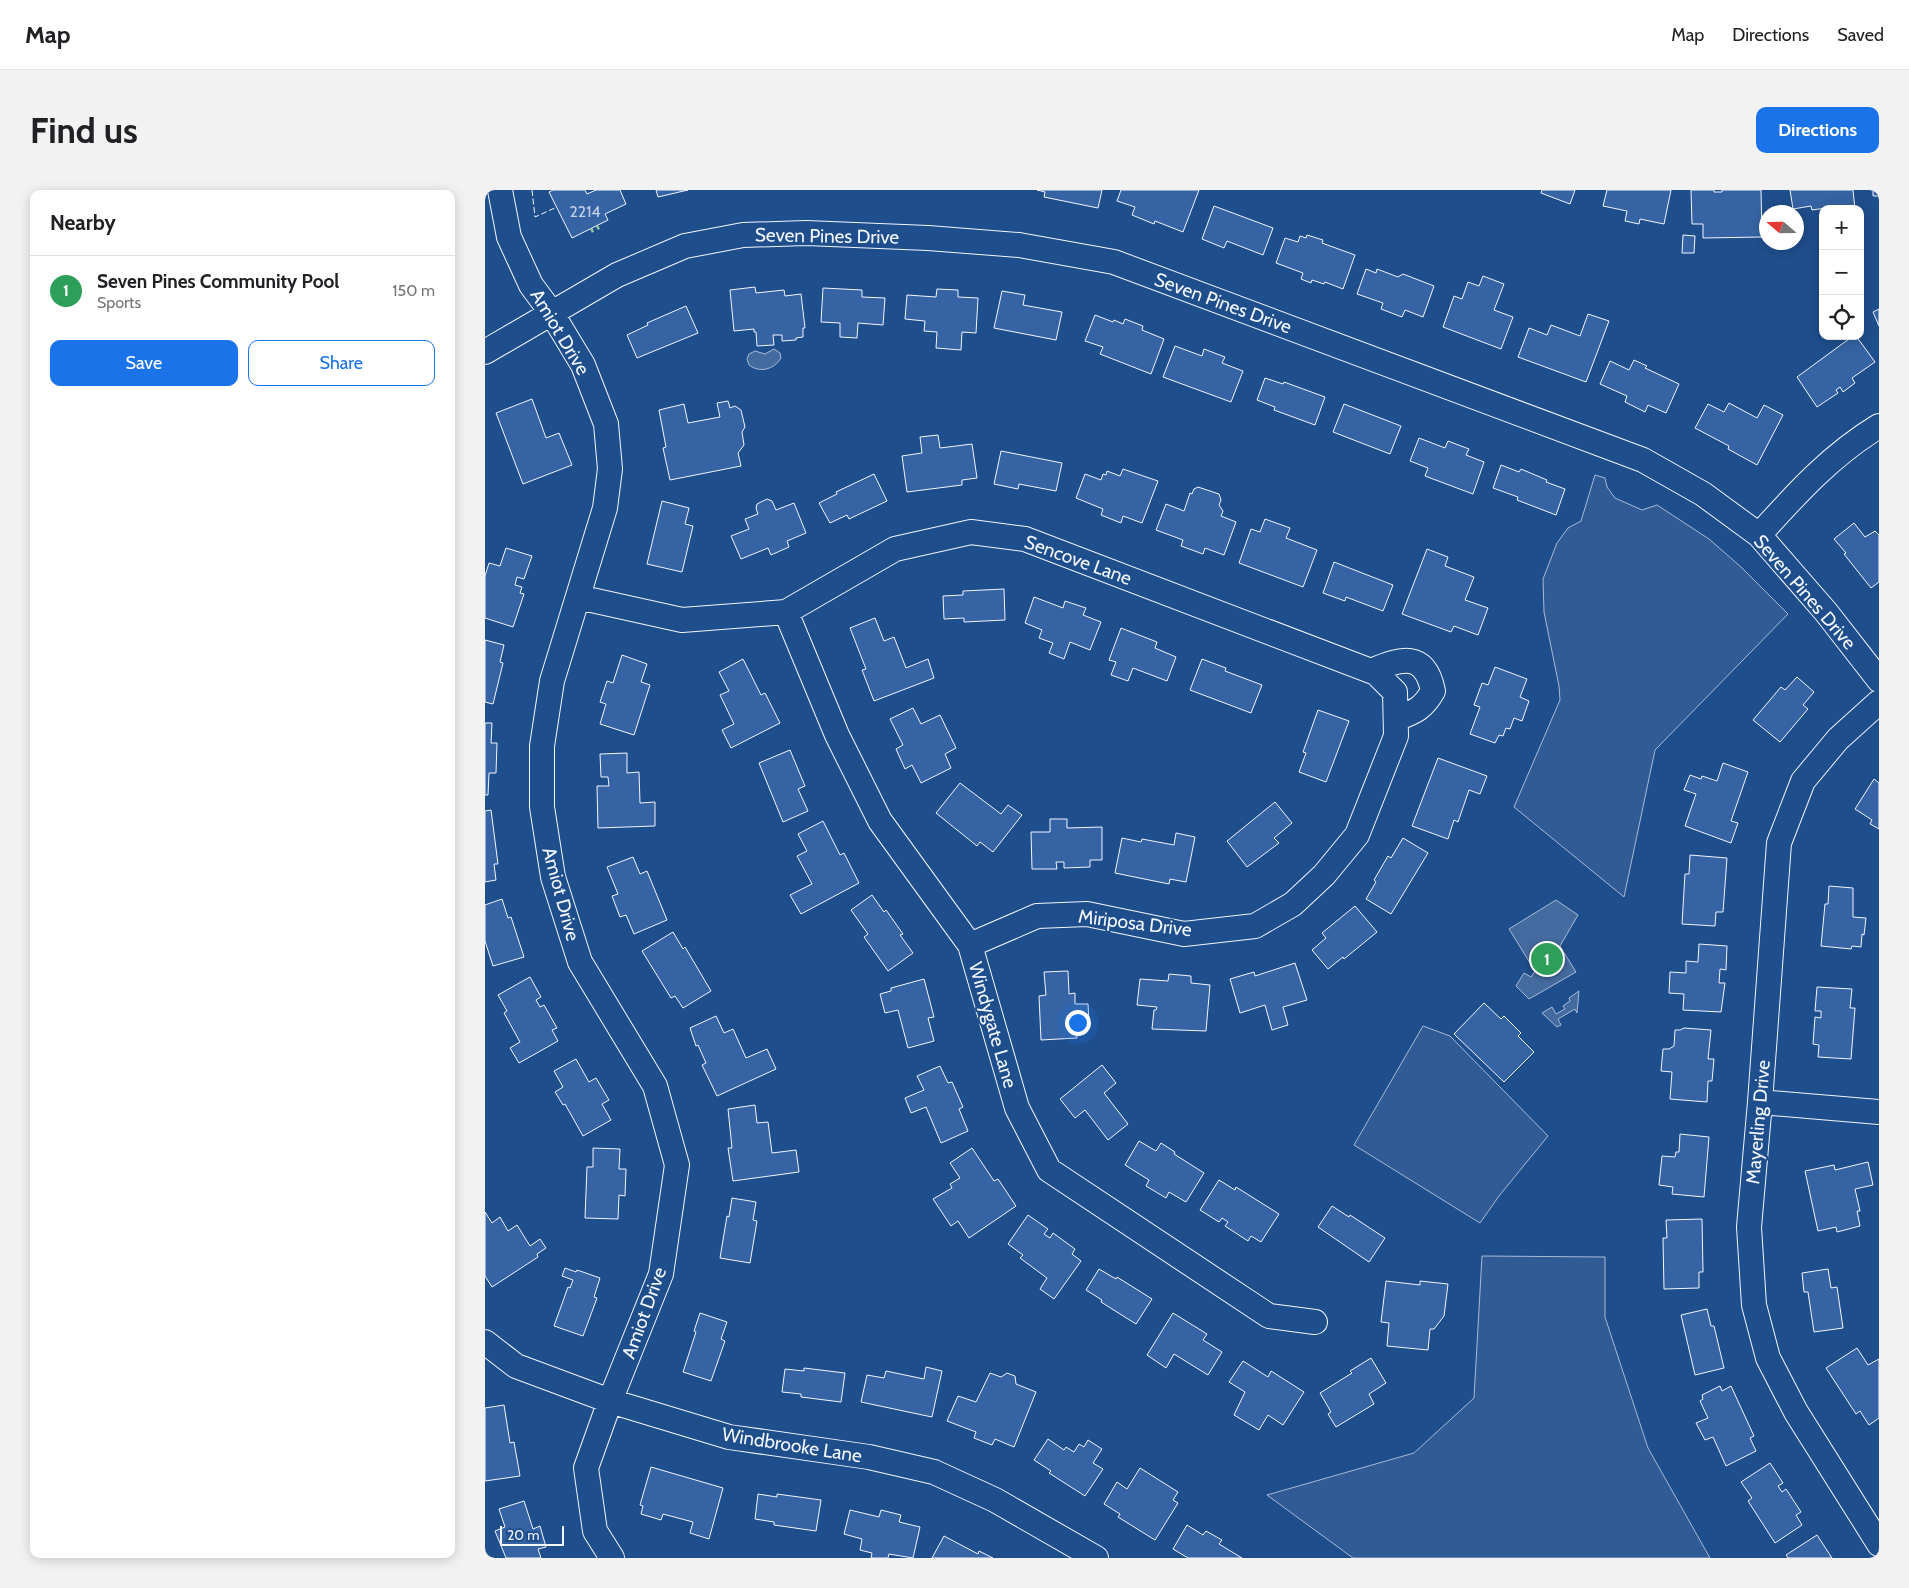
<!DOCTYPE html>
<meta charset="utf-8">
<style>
:root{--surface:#fff;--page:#f2f2f2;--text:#202124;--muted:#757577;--line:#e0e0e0;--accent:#1a73e8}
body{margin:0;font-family:Cabin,sans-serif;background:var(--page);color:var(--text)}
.controls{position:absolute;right:15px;top:15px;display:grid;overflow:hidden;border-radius:10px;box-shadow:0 2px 12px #0003}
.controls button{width:45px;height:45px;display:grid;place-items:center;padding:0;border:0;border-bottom:1px solid var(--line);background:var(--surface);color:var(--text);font:25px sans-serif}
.compass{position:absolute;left:1274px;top:15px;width:45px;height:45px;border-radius:50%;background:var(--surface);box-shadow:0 2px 12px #0003;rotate:290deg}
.scale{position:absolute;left:15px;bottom:12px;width:64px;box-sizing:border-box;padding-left:5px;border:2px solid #f2f6ff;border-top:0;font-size:14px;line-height:18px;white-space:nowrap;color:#f2f6ff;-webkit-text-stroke:4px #1f4e8c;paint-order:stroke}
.you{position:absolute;left:592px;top:832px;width:18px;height:18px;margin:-12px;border:4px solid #fff;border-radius:50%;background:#1a73e8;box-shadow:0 0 0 8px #1a73e833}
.badge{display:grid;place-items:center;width:32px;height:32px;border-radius:50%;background:var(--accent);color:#fff;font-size:16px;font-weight:700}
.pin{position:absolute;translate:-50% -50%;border:2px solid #fff;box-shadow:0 1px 5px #0006}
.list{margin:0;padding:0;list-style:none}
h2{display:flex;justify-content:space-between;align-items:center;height:65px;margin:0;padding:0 20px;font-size:21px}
h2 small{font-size:16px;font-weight:400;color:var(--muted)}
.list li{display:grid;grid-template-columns:32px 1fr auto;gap:15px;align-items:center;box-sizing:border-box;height:70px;padding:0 20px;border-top:1px solid var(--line)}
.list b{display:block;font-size:19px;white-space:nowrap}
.list p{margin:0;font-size:16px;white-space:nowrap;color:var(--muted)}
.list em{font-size:16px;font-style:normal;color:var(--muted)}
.actions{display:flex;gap:10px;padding:15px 20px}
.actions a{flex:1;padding:11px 0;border:1px solid var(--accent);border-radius:10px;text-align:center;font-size:18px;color:var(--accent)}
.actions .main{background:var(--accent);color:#fff}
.icon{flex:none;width:28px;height:28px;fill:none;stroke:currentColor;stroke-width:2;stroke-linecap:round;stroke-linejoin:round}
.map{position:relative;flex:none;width:1394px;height:1368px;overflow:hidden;border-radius:10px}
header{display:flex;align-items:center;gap:30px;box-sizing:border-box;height:70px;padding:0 25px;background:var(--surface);border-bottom:1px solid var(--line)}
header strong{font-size:24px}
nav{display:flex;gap:28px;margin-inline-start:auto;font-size:18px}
.intro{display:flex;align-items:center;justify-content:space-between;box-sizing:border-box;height:120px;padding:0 30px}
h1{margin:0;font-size:35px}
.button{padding:12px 22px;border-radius:10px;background:var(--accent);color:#fff;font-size:18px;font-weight:700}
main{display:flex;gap:30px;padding:0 30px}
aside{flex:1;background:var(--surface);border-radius:10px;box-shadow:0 2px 12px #0003}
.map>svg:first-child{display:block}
.built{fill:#305b95;stroke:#a8bbd7}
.water{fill:#446ba0;stroke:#a8bbd7}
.building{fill:#3563a3;stroke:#f2f6ff}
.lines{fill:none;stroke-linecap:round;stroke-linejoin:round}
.minor-casing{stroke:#f2f6ff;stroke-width:26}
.minor{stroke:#1f4e8c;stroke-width:24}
.hedge{stroke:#97c8a6;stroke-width:4;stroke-dasharray:2.5 4;stroke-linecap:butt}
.fence{stroke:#f2f6ff;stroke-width:1;stroke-dasharray:6 2.5;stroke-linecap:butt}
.labels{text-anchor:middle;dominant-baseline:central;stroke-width:4;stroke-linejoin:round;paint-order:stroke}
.number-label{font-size:16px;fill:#c3d1e8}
.street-label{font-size:19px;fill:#f2f6ff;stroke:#1f4e8c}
</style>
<header>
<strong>Map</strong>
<nav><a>Map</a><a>Directions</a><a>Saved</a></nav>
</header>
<div class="intro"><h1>Find us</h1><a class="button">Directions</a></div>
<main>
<aside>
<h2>Nearby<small></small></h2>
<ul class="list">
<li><span class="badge" style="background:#2e9e5b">1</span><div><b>Seven Pines Community Pool</b><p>Sports</p></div><em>150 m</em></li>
</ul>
<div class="actions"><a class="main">Save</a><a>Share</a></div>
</aside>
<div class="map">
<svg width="1394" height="1368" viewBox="0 0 1394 1368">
<rect width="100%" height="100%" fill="#1f4e8c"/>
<path class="built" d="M1110,285l10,3 2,9 8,11 27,12 15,-5 52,34 32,28 47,47 -133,136 -31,147 -110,-90 46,-107 -1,-14 -15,-74 -1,-33 14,-36 11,-15 13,-7z
M938,836l27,10 98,100 -49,60 -19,27 -126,-78z
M997,1066l123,1v60l43,131 62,110h-357l-86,-63 147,-42 60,-55z"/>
<path class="water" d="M289,159l6,4 1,5c-7,12 -22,15 -32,7l-2,-6 2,-5 6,-3 10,3z
M1071,710l22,15 -18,31 16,26 -47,27 -13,-13 8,-13 7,4 4,-6 -26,-42z
M1094,801l-2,22 -2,-4 -17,10 3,6 -4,2 -15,-14 10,-6 4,7 9,-5 -2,-3 7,-5 -1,-3z"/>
<path class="building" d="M68,0h32l2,4 9,-4h24l6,14 -21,10 3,6 -36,18 -23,-46z
M171,0h32l-30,7z
M552,0h65l-4,18 -54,-11 1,-5z
M636,0h78l-16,42 -28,-11 -1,3 -22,-9 3,-8 -18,-6z
M1057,0h33l-5,14 -29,-11z
M1122,0h64l-7,34 -24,-5 -1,5 -14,-3 2,-10 -24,-5z
M1206,0h23v2h8v-2h39l1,47 -59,1v-14h-11z
M1305,0h63l2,19 -22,-2 -21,3 -1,-4 -18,3z
M1388,0h6v6h-6z
M729,16l59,22 -10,27 -36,-14 -3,7 -22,-9z
M822,45l16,5 -1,3 33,12 -12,34 -18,-7 -1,2 -12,-4 -1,3 -10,-4 2,-6 -27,-10 9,-25 13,4 2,-6 6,2z
M1198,45l12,1 -1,17h-12z
M881,79l10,4 1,-4 21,8 5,-3 31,12 -11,31 -18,-7 -3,7 -21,-8 2,-6 -26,-9z
M998,86l21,8 -10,26 19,7 -12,32 -58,-22 11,-31 8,3 6,-17 11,4z
M270,97l1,6 28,-3 1,6 16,-2 4,34h-2v9l-7,1v2l-14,1v-6h-9l1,10 -17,1 -1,-14h-2v-3l-20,2 -4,-41z
M338,98l39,2v7l23,1 -2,27 -25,-2 -1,15 -17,-1v-14l-19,-1z
M452,99l21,1v7l20,1 -2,35 -14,-1 -1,18 -25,-2 1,-16 -13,-1 1,-10 -20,-2 2,-24 29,2z
M517,101l23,4 -2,10 39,7 -6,28 -62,-12z
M201,116l12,27 -61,25 -10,-23 21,-10 -1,-2z
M1394,119v17l-6,-14z
M1103,124l21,7 -23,61 -68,-25 11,-29 18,7 4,-10 29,11z
M610,125l18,7 1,-2 9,4 2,-5 18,7 -1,4 22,9 -13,35 -51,-20 3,-7 -18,-6z
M1368,146h3l19,26 -23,16 3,5 -12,9 -3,-5 -4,3 2,3 -21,14 -20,-30z
M690,156l27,10 2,-7 21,8 -3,6 21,8 -12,31 -68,-25z
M1149,170l13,6 -2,2 34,16 -13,29 -18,-8 -3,7 -20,-10 2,-6 -27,-12 10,-23 19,9z
M780,188l18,6 1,-2 41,15 -10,28 -41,-15 1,-3 -18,-7z
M47,209l14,39 13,-5 13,32 -49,19 -27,-71z
M243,211l2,7 5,-2 6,4 4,17 -3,5 2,13 -6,8 3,13 -71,14 -7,-32 3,-1 -7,-37 25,-6 4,19 32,-6 -3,-14z
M1244,213l28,15 7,-13 19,10 -26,50 -29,-16 1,-3 -34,-18 13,-24 16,8z
M859,214l57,22 -11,28 -57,-22z
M453,245l2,13 32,-4 5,34 -15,2v5l-55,7 -5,-36 20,-3 -2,-16z
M934,248l26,10 3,-7 21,8 -3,6 18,7 -11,32 -48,-18 3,-8 -18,-7z
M516,261l61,12 -6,28 -37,-7 -1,5 -24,-5z
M1016,275l18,7 2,-3 26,11 -1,2 19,7 -9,26 -39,-15 1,-3 -25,-9z
M638,279l35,12 -16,42 -19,-7 -2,7 -20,-8 2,-6 -27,-11 9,-24 16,6 2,-6 3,1 1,-4 13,5z
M389,284l13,27 -38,18 -2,-4 -17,8 -11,-20 18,-9 -1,-2z
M713,297l21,7 2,6 -2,5 4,6 -2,5 15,6 -12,33 -19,-7 -2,6 -22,-8 2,-6 -27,-10 10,-26 18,7 6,-18 2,1 2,-5z
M282,309l5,2 4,9 18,-7 12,30 -19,8 2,6 -18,8 -3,-7 -27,11 -10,-23 18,-7 -4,-10 13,-5 -2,-6 1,-4z
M177,311l27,7 -4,16 8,2 -11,46 -35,-8z
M780,329l25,9 -4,10 31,12 -14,37 -64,-24 12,-34 9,3z
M1369,333l11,14 10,-6 4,4v47l-8,6 -27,-34 2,-1 -12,-14z
M21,358l26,8 -8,23 -7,-2 -2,8 7,2 -2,6 4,1 -11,33 -28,-9v-42l4,-13 11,3z
M942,359l21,8 -3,9 29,11 -9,23 23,8 -10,27 -24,-9 -3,6 -49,-18z
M849,372l59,23 -10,26 -37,-14 -1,4 -22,-8z
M519,399l1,31 -41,2v-4l-20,1 -1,-23 20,-1v-4z
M549,407l29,11 2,-7 21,7 -3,7 18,7 -11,28 -20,-8 -6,17 -15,-6 4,-10 -14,-5 3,-8 -17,-7z
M390,428l9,23 10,-4 12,31 22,-9 6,19 -60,23 -12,-31 4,-1 -16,-41z
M636,438l36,14 -2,6 21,9 -9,24 -34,-13 -5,13 -17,-6 5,-13 -7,-2z
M0,450l19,5 -4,17 3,1 -10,41 -8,-2z
M137,465l25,9 -6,18 9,3 -16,50 -34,-11 6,-20 -6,-2 7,-21 6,2z
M258,469l18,36 4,-2 15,30 -49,25 -9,-18 12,-6 -14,-29 9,-4 -10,-19z
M717,469l24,9 -1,3 37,14 -11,28 -61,-23z
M1010,477l32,12 -7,18 9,4 -7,20 -8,-3 -4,11 -4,-1 -3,8 -4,-1 -4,8 -25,-9 10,-27 -6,-2 8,-22 6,2z
M1312,487l17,15 -11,13 5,4 -28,33 -27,-22 28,-33 4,3z
M428,518l8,16 19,-9 16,33 -11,6 6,14 -30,15 -9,-18 -7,4 -9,-20 7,-4 -13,-26z
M833,520l31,11 -23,61 -27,-10 7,-19 -3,-1z
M0,533h7l-1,20h6l-1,30h-7l-1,22h-3z
M305,560l15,36 -7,3 10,22 -25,11 -24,-59z
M142,563v20l12,-1 1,31 15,-1v24l-57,2 -1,-42h12l-1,-9h-7l-1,-23z
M953,568l49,18 -7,18 -11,-4 -11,32 -4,-2 -6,19 -36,-13z
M1238,573l25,9 -17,49 7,2 -7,20 -46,-17 11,-32 -12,-4 6,-15 11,4 1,-3 15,5z
M1389,589l5,4v46l-9,-5 2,-4 -17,-11z
M475,593l41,31 7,-9 14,10 -29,37 -13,-10 -3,4 -41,-33z
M790,612l17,21 -18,15 5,5 -32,24 -20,-26z
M6,620l7,54h-4l2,16 -11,2v-71z
M565,629h17v9l35,-1v33h-12v7l-26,1v-6h-8l1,7h-25l-1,-37h19z
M338,631l17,34 4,-2 15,30 -58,31 -11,-19 22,-11 -15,-28 10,-5 -9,-17z
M691,643l19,4 -9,45 -16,-3 -1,5 -54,-11 7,-35 19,4 1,-3 32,6z
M918,648l25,15 -37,61 -25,-15 10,-17 -2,-2 14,-24 3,2z
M1205,665l37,3 -4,54h-7l-1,14 -33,-2 3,-50h4z
M148,667l7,17 7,-3 20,49 -33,14 -8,-19 -6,2 -8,-21 6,-2 -11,-27z
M1344,696l24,2v29l13,1 -2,17 -2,-1 -1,13 -9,-1 -1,3 -30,-3 4,-42h3z
M387,705l12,17 2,-2 17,24 -3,1 13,18 -25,18 -24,-34 4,-3 -17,-24z
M17,709l6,19 3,-1 13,40 -31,9 -8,-25v-36z
M870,716l22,26 -33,27 -1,-2 -15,12 -16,-19 14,-12 -4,-5z
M188,742l10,17 2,-2 26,44 -28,17 -8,-12 -4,2 -29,-47z
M1214,754l28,2 -1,24 -6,-1 -1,14h6l-4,29 -38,-2 1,-16 -15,-1 1,-21 16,1v-12l12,1z
M810,773l12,37 -24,7 5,18 -16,5 -7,-25 -25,8 -10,-34 24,-7 1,4z
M583,781l1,23 6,-1v11h13l1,18 -13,1 1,15 -36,2 -2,-44 7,-1 -2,-23z
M684,784l22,2v7l19,2 -4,46 -54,-2 2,-19h2l1,-3 -20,-2 3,-26 28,2z
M45,787l11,20 -5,3 4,7 4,-2 13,23 -5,2 6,11 -39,22 -9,-15 10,-6 -16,-29 3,-2 -9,-16z
M439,789l10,38 -6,1 6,23 -26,7 -10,-38 -13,3 -5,-19 11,-3v-3z
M1332,797l35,2 -2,19h5l-4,51 -33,-2 1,-12 -6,-1 2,-27 6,1v-7h-6z
M999,813l17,16 3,-3 17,17 -3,3 16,16 -30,30 -50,-48z
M231,826l8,17 9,-4 13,29 21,-9 9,20 -59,27 -15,-31 4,-2 -8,-18 -2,1 -6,-18z
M1199,838l27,2 -3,29h6l-2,22h-4l-1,21 -37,-3 2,-27 -11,-1 2,-22h6l5,-3 1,-16h5z
M91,869l13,23 7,-4 13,22 -7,4 9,16 -28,16 -18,-32 -2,1 -8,-13 8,-5 -9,-16z
M617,875l14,18 -12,10 24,31 -20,16 -23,-30 -10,8 -15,-19z
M455,876l8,17 4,-1 11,25 -4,2 9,22 -27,12 -15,-36 -15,6 -6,-15 19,-8 -7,-14z
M270,915l2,18 11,-1 4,31 24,-3 3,22 -66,9 -5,-33h4l-4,-39z
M1195,944l29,3 -5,60 -32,-3 1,-7 -14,-2 3,-29 13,1 1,-5h3z
M654,951l17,10 5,-8 14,9 -1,2 30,19 -18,29 -17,-10 -3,6 -20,-12 3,-6 -24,-15z
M108,958l27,1 -1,20h7l-1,27 -6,-1 -1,24 -33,-1 2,-51h6z
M487,958l22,33 4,-2 18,27 -47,32 -11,-17 -7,5 -18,-27 19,-11 -2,-4 10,-6 -10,-15z
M1383,972l5,23 -18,4 5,22h-3l3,15 -23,6 -1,-5 -18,4 -13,-60 29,-6 1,5z
M734,990l16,10 1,-3 43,27 -18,28 -10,-6 -3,5 -23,-15 3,-4 -6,-4 -3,4 -19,-12z
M247,1008l24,4 -3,18 4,1 -7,42 -30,-5 7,-42 2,1z
M847,1016l17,11 1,-2 35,23 -16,24 -51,-35z
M0,1022l7,11 8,-6 8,14 9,-6 13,21 10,-7 6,9 -9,6 1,3 -46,30 -7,-11z
M543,1025l20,14 -4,5 6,4 3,-5 22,16 -3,5 9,7 -27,38 -14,-10 7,-11 -27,-20 3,-3 -15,-11z
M1217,1029l1,53h-4v16l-35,1 -1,-51h4l-1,-18z
M80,1078l11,4 1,-2 23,8 -6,19 3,1 -14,38 -29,-10 14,-39 2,1 3,-8 -11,-4z
M614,1079l17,10 1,-2 35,22 -16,25 -35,-22 1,-2 -16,-10z
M1343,1079l3,19 6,-1 6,41 -29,4 -6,-40h-4l-2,-19z
M901,1091l34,4v-4l28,3 -4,32 -10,13h-4l-2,21 -41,-4 2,-23 -8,-1z
M1222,1119l4,17h3l10,42 -29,7 -14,-60z
M215,1123l27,9 -6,17 4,2 -14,40 -28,-9 13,-40 -2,-1z
M688,1123l34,21 -4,6 19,12 -14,23 -34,-21 -8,14 -19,-13z
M1372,1158l11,17 11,-6v59l-10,7 -9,-14 -4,3 -30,-46z
M886,1168l15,25 -17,11 5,10 -38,23 -8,-13 3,-2 -11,-19 32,-20 -2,-2z
M758,1171l25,16 3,-6 33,21 -21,33 -15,-10 -9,15 -25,-15 11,-23 -16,-10z
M441,1177l16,4 -10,46 -71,-15 6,-27 17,3 2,-7 38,8z
M319,1178l41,5 -4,29 -40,-5v-3l-19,-2 3,-23 19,2z
M505,1183l11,4 6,-4 8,3 1,8 20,8 -22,55 -19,-8 -3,6 -18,-7 2,-6 -29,-11 11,-25 18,6z
M1235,1196l2,5 9,-5 23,50 -4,2 6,13 -30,15 -13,-29 -8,3 -9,-17 12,-5 -8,-17 3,-2 -1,-4z
M19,1215l6,38 4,-1 6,34 -35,5v-73z
M563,1249l16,11 2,-3 8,5 5,-8 5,3 4,-7 14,9 -9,14 10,6 -18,27 -36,-23 2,-2 -17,-11z
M1285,1273l13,20 -5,3 4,6 4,-3 15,23 -5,3 6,10 -27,18 -27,-42 4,-3 -11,-16z
M166,1277l72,21 -14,51 -19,-6 3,-11 -30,-8 -2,6 -20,-6 2,-8 -3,-1z
M655,1278l38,24 -5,8 5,3 -23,37 -37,-23 2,-3 -16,-10 13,-22 10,7z
M273,1304l19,3v-3l44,6 -5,31 -42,-6v-3l-19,-3z
M39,1311l9,28 7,-3 6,21 -8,2 3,9h-35l-11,-27 10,-4 -6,-18z
M365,1320l29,7 2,-7 20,5 -2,7 21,5 -7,31 -24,-4 -1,4h-17l1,-5 -12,-3 2,-11 -18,-5z
M702,1335l16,10 3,-4 16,9 -3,4 23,14h-54l-15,-9z
M1332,1345l15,23h-44l-2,-3z
M459,1346l34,18 1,-3 14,7h-61z"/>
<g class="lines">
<g class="minor-casing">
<path id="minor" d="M15,0l9,47 22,48 20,27 32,53 23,59 4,45 -5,39 -53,173 -10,65v61l11,70 27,85 75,124 22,79 -16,109 -51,127 -24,67 9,63 17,27
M0,162l132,-77 68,-29 58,-11 63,-2 122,5 91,7 95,17 529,198 60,34 56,41 67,77 53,68
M1274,345c37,-41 72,-80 120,-109
M93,407l104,23 104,-8 109,-63 76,-17 54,7 351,134 19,19 1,44 -39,99 -33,40 -31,29 -38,22 -71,8 -97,-20 -50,2 -67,29
M301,422l51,123 43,86 90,124 47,163 32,62 220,146 46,6
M886,481c30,-13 54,-20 62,20 -10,18 -19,21 -37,28
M1394,512l-41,37 -35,42 -24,62 -19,259 -11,125 5,78 14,53 28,54 83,132
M1275,912l119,10
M0,1152l31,24 94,35 119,36 140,20 65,15 61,28 101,58"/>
</g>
<use href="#minor" class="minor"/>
<path class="hedge" d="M106,41l10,-5"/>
<path class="fence" d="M47,0l3,27 22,-10"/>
</g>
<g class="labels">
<g class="number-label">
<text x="100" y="21">2214</text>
</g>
<g class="street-label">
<text transform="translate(342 46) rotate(1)">Seven Pines Drive</text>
<text transform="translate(738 113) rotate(20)">Seven Pines Drive</text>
<text transform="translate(75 142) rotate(59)">Amiot Drive</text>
<text transform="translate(593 370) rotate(20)">Sencove Lane</text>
<text transform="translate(1320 402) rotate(49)">Seven Pines Drive</text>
<text transform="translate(76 704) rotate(75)">Amiot Drive</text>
<text transform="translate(650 733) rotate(7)">Miriposa Drive</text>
<text transform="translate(508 835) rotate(74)">Windygate Lane</text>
<text transform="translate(1273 932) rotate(-85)">Mayerling Drive</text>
<text transform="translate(159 1123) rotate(-70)">Amiot Drive</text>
<text transform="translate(307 1255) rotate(9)">Windbrooke Lane</text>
</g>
</g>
</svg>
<div class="controls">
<button>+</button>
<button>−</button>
<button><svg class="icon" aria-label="locate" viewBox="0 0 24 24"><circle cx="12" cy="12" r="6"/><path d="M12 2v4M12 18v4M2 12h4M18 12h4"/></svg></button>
</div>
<svg class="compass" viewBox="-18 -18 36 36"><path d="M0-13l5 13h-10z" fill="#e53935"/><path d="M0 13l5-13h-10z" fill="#757577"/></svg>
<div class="scale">20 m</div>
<div class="you"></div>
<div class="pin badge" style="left:1062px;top:769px;background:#2e9e5b">1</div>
</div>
</main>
